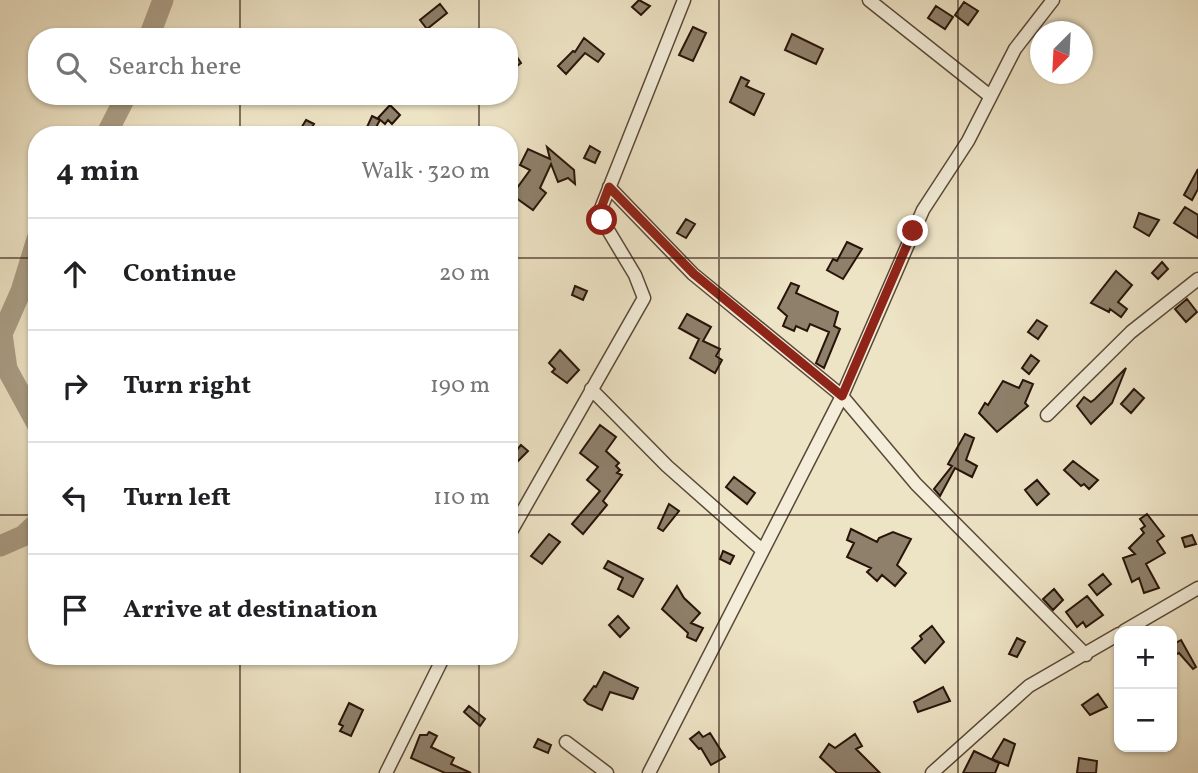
<!DOCTYPE html>
<meta charset="utf-8">
<style>
:root{--surface:#fff;--page:#f6f6f6;--text:#202124;--muted:#757577;--line:#e0e0e0}
body{margin:0;font-family:Vollkorn,serif;background:var(--page);color:var(--text)}
.controls{position:absolute;right:21px;bottom:21px;display:grid;overflow:hidden;border-radius:14px;box-shadow:0 2px 5px #0004}
.controls button{width:63px;height:63px;display:grid;place-items:center;padding:0;border:0;border-bottom:2px solid var(--line);background:var(--surface);color:var(--text);font:35px sans-serif}
.compass{position:absolute;left:1030px;top:21px;width:63px;height:63px;border-radius:50%;background:var(--surface);box-shadow:0 2px 5px #0004;rotate:204deg}
.stop{position:absolute;width:21px;height:21px;margin:-16px;border:5px solid #8f2418;border-radius:50%;background:#fff}
.stop.end{background:#8f2418;border-color:#fff;box-shadow:0 2px 7px #0008}
.list{margin:0;padding:0;list-style:none}
h2{display:flex;justify-content:space-between;align-items:center;height:91px;margin:0;padding:0 28px;font-size:30px}
h2 small{font-size:23px;font-weight:400;color:var(--muted)}
.list li{display:grid;grid-template-columns:46px 1fr auto;gap:21px;align-items:center;box-sizing:border-box;height:112px;padding:0 28px;border-top:2px solid var(--line)}
.list b{display:block;font-size:26px;white-space:nowrap}
.list em{font-size:23px;font-style:normal;color:var(--muted)}
.icon{flex:none;width:38px;height:38px;fill:none;stroke:currentColor;stroke-width:2;stroke-linecap:round;stroke-linejoin:round}
.map{position:relative;flex:none;width:1198px;height:773px;overflow:hidden}
.search{position:absolute;background:var(--surface);box-shadow:0 2px 5px #0004;left:28px;top:28px;width:490px;height:77px;display:flex;align-items:center;gap:18px;box-sizing:border-box;padding:0 24px;border-radius:28px;color:var(--muted);font-size:26px}
.panel{position:absolute;background:var(--surface);box-shadow:0 2px 5px #0004;left:28px;top:126px;width:490px;height:539px;border-radius:28px}
.map>svg:first-child{display:block}
.lines{fill:none;stroke-linecap:round;stroke-linejoin:round}
.river{stroke:#aa9d85;stroke-width:21}
.building{fill:#8e806b;stroke:#281409;stroke-width:2}
.street-casing{stroke:#594838;stroke-width:15}
.street{stroke:#f3edd9;stroke-width:12}
.route{stroke:#8f2418;stroke-width:9}
.grid{fill:none;stroke:#281409;stroke-width:2;stroke-opacity:0.55}
</style>
<div class="map">
<svg width="1198" height="773" viewBox="0 0 1198 773">
<rect width="100%" height="100%" fill="#ede3c5"/>
<filter id="stains"><feTurbulence type="fractalNoise" baseFrequency=".00286" numOctaves="4"/><feColorMatrix values="0 0 0 0 .2 0 0 0 0 .09 0 0 0 0 .02 0 0 0 .5 -.17"/></filter>
<radialGradient id="worn" r=".72"><stop offset=".6" stop-color="#630" stop-opacity="0"/><stop offset="1" stop-color="#630" stop-opacity=".3"/></radialGradient>
<g class="lines">
<path class="river" d="M149,37l14,-37
M106,135l20,-39
M37,239l-16,52 -19,43 5,35 30,55
M0,546l23,-10 14,-13"/>
</g>
<path class="building" d="M639,0l11,6 -9,9 -9,-8z
M964,2l14,9 -10,14 -13,-10z
M440,4l7,9 -20,16 -7,-9z
M936,6l17,11 -8,12 -17,-11z
M693,27l13,6 -13,28 -14,-6z
M792,34l31,15 -7,15 -31,-14z
M584,38l20,16 -6,8 -13,-9 -19,21 -8,-8 15,-15 2,1z
M515,54l6,9 -12,9v-14z
M741,77l8,4 -3,5 18,8 -10,21 -24,-13z
M390,105l10,10 -8,9 -4,-4 -3,4 -7,-6z
M372,116l8,4 -6,11 -7,-4z
M306,120l8,4 -7,11h-10z
M590,146l10,6 -5,11 -11,-5z
M547,147l27,23 1,14 -7,-6 -10,4 -7,-18 -11,24 6,5 -13,17 -21,-15 18,-25 -10,-5 8,-16 22,10z
M1198,169v20l-6,11 -8,-5z
M1185,207l13,8v23l-24,-15z
M1139,213l20,7 -10,16 -15,-9z
M686,219l9,5 -9,14 -9,-5z
M847,242l15,7 -19,30 -16,-9 6,-11 4,2z
M1162,262l6,7 -10,10 -6,-6z
M1116,271l16,14 -14,17 9,7 -6,8 -11,-8 -1,3 -18,-9z
M791,283l8,3 -3,7 42,19 -4,14 6,3 -16,39 -8,-5 13,-31 -19,-8 -3,7 -11,-5 -2,5 -11,-5 4,-10 -9,-8z
M575,286l12,5 -4,9 -11,-5z
M1187,299l10,13 -11,10 -11,-13z
M687,314l24,13 -8,14 17,8 -4,7 6,4 -7,13 -25,-15 9,-19 -20,-11z
M1037,320l10,6 -9,13 -10,-7z
M560,350l19,20 -12,13 -15,-11 3,-3 -6,-6z
M1031,355l8,6 -10,13 -7,-6z
M1126,368l-14,35 -21,21 -14,-18 7,-9 7,5 4,-3z
M1023,380l10,4 -8,19 3,3 -31,26 -18,-19 6,-10 3,2 15,-24 16,7z
M1134,389l10,9 -13,15 -10,-9z
M600,425l16,12 -10,14 13,12 -3,3 4,4 -3,3 5,2 -19,26 4,4 -24,29 -11,-10 28,-33 -13,-11 11,-13 -18,-14z
M965,434l9,4 -8,22 11,6 -5,11 -17,-9 -15,28 -6,-7 18,-23 -4,-2z
M521,445l7,6 -19,19v-23l6,5z
M1073,461l25,19 -9,9 -5,-5 -3,2 -17,-16z
M734,477l21,16 -8,11 -21,-17z
M1037,480l12,14 -12,11 -12,-15z
M669,504l10,7 -16,20 -5,-3z
M1147,514l17,22 -7,5 8,12 -19,11 13,24 -15,5 -5,-15 -7,4 -9,-24 12,-4 -6,-6 15,-15 -3,-4 4,-3 -5,-7z
M851,529l26,13 2,-4 14,-6 18,7 -14,26 9,8 -11,13 -13,-11 -5,6 -10,-9 4,-4 -24,-11 7,-14 -7,-3z
M549,534l11,8 -18,22 -11,-8z
M1192,535l4,9 -11,3 -3,-9z
M723,551l11,5 -4,8 -10,-5z
M608,561l35,18 -10,18 -15,-8 5,-11 -19,-10z
M1103,574l8,10 -14,11 -8,-10z
M677,586l7,12 16,15 -9,10 12,5 -7,13 -9,-4 1,-4 -26,-24z
M1054,589l9,11 -10,10 -10,-11z
M1087,596l16,19 -17,12 -3,-5 -6,5 -11,-15z
M618,616l11,12 -9,9 -11,-12z
M932,626l12,16 -19,21 -13,-15 10,-9 -2,-3z
M1017,638l8,4 -8,15 -8,-3z
M1181,640l15,27 -3,2 -14,-16 -7,3v-11z
M604,672l34,16 -5,11 -23,-7 -8,18 -14,-6 -4,-4 10,-14 2,1z
M943,687l7,14 -32,11 -4,-10z
M1098,694l9,13 -17,8 -8,-10z
M349,703l14,7 -12,26 -11,-5 3,-5 -4,-2z
M469,706l16,13 -5,7 -16,-14z
M429,732l8,4 -6,11 23,11 -3,6 20,9h-26l-34,-15 9,-23h7z
M699,732l4,5 7,-4 15,24 -14,8 -10,-17 -2,1 -9,-10z
M855,734l7,12 -6,3 24,24h-43l-17,-16 9,-13 6,4z
M538,739l13,6 -3,8 -14,-6z
M1004,739l11,5 -7,22 -16,-7z
M974,751l25,12 -4,10h-32z
M1079,758l18,3 -1,12h-19z"/>
<g class="lines">
<g class="street-casing">
<path id="street" d="M869,0l121,96
M609,187l84,87 149,122 74,88 170,171
M591,389l76,77 95,84
M1047,415l84,-83 67,-53
M509,535l135,-237 -9,-23 -33,-55 -2,-9 84,-211
M1124,631l74,-43
M566,742l41,31
M386,773l58,-117
M649,773l193,-377 81,-186 45,-69 47,-92 38,-49
M932,773l97,-87 90,-52"/>
</g>
<use href="#street" class="street"/>
</g>
<g class="lines">
<path class="route" d="M602,220l-2,-9 9,-24 85,87 148,122 71,-165"/>
</g>
<path class="grid" d="M240,0v37M479,0v37M719,0v773M958,0v773M240,96v39M479,96v39M0,258h37M509,258h689M0,515h37M509,515h689M240,656v117M479,656v117"/>
<rect width="100%" height="100%" filter="url(#stains)"/>
<rect width="100%" height="100%" fill="url(#worn)"/>
</svg>
<div class="controls">
<button>+</button>
<button>−</button>
</div>
<svg class="compass" viewBox="-18 -18 36 36"><path d="M0-13l5 13h-10z" fill="#e53935"/><path d="M0 13l5-13h-10z" fill="#757577"/></svg>
<div class="stop" style="left:602px;top:220px"></div>
<div class="stop end" style="left:913px;top:231px"></div>
<div class="search"><svg class="icon" aria-label="search" viewBox="0 0 24 24"><circle cx="10" cy="10" r="6"/><path d="M15 15l6 6"/></svg>Search here</div>
<section class="panel">
<h2>4 min<small>Walk · 320 m</small></h2>
<ul class="list">
<li><svg class="icon" aria-label="ahead" viewBox="0 0 24 24"><path d="M12 20V5M6 11l6-6 6 6"/></svg><div><b>Continue</b></div><em>20 m</em></li>
<li><svg class="icon" aria-label="right" viewBox="0 0 24 24"><path d="M7 20v-9h11M14 6l5 5-5 5"/></svg><div><b>Turn right</b></div><em>190 m</em></li>
<li><svg class="icon" aria-label="left" viewBox="0 0 24 24"><path d="M17 20v-9H6M10 6l-5 5 5 5"/></svg><div><b>Turn left</b></div><em>110 m</em></li>
<li><svg class="icon" aria-label="arrive" viewBox="0 0 24 24"><path d="M6 21V4h12l-3 4 3 4H6"/></svg><div><b>Arrive at destination</b></div></li>
</ul>
</section>
</div>
